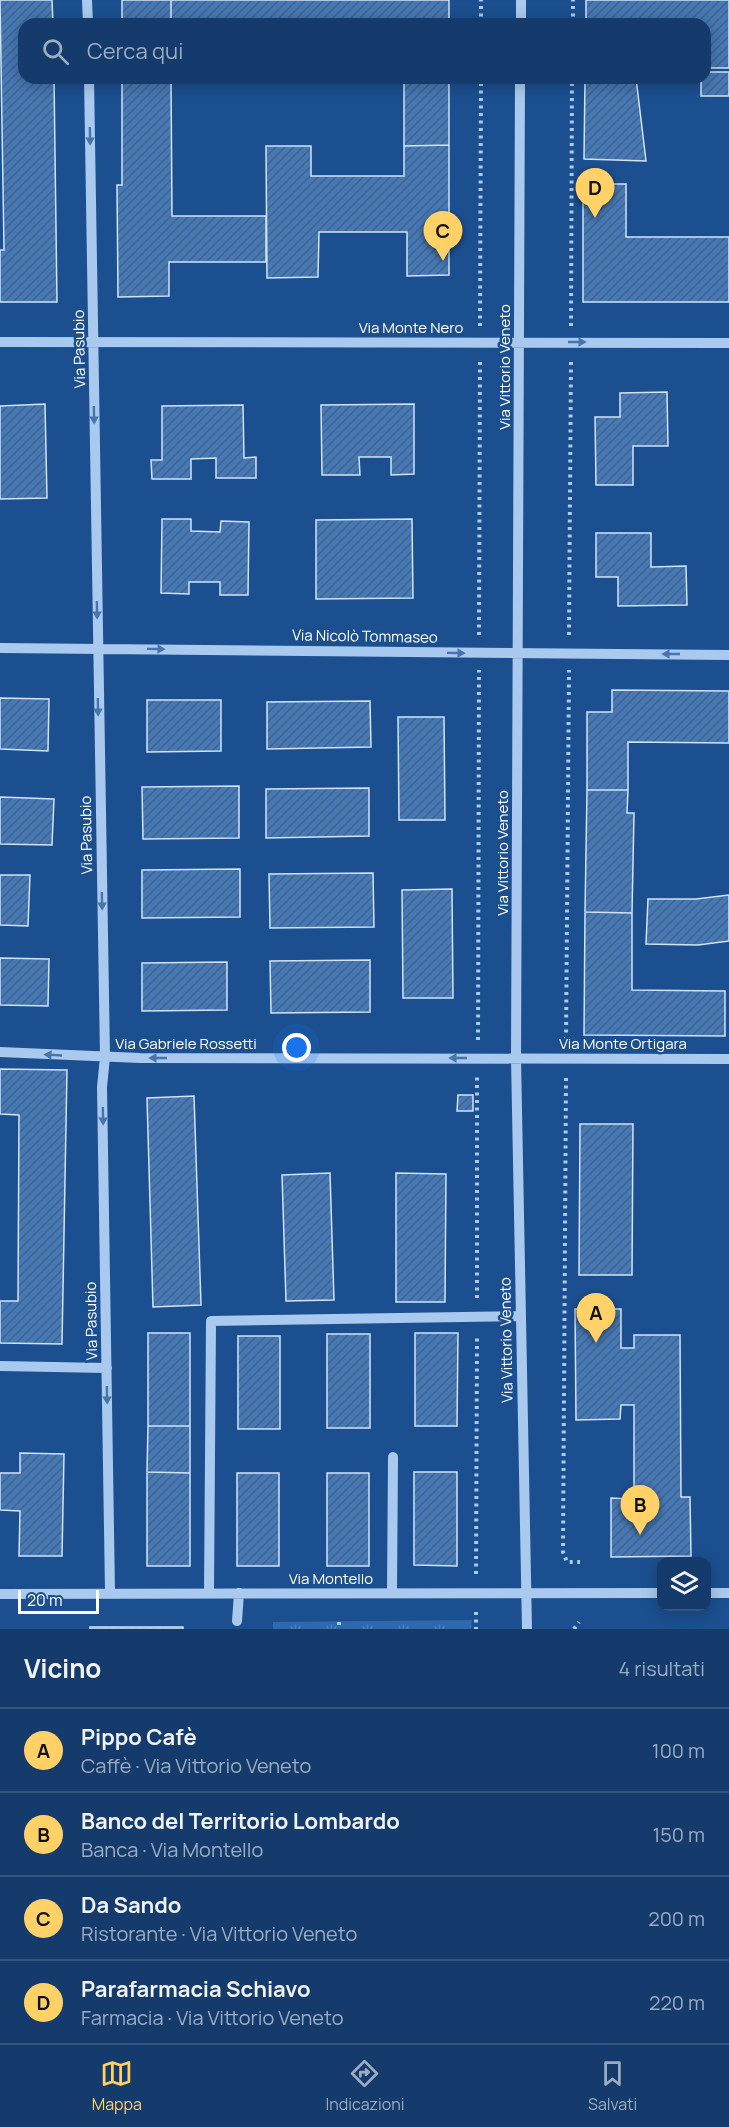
<!DOCTYPE html>
<html lang="it">
<meta charset="utf-8">
<style>
:root{--surface:#143b6b;--page:#214673;--text:#f1f3f6;--muted:#9dadc1;--line:#33557e;--accent:#ffd166}
body{margin:0;font-family:Manrope,sans-serif;background:var(--page);color:var(--text)}
.controls{position:absolute;right:18px;bottom:18px;display:grid;overflow:hidden;border-radius:12px;box-shadow:0 3px 15px #0003}
.controls button{width:54px;height:54px;display:grid;place-items:center;padding:0;border:0;border-bottom:2px solid var(--line);background:var(--surface);color:var(--text);font:30px sans-serif}
.scale{position:absolute;left:18px;bottom:15px;width:81px;box-sizing:border-box;padding-left:6px;border:3px solid #fff;border-top:0;font-size:16px;line-height:21px;white-space:nowrap;color:#fff;-webkit-text-stroke:4px #1b4f8f;paint-order:stroke}
.you{position:absolute;left:297px;top:1048px;width:21px;height:21px;margin:-15px;border:4px solid #fff;border-radius:50%;background:#1a73e8;box-shadow:0 0 0 9px #1a73e833}
.badge{display:grid;place-items:center;width:39px;height:39px;border-radius:50%;background:var(--accent);color:#111;font-size:20px;font-weight:700}
.pin{position:absolute;translate:-50% -50px;filter:drop-shadow(0 2px 3px #0008)}
.pin::after{content:'';position:absolute;top:32px;width:21px;height:18px;background:inherit;clip-path:polygon(0 0,100% 0,50% 100%)}
.list{margin:0;padding:0;list-style:none}
h2{display:flex;justify-content:space-between;align-items:center;height:78px;margin:0;padding:0 24px;font-size:26px}
h2 small{font-size:20px;font-weight:400;color:var(--muted)}
.list li{display:grid;grid-template-columns:39px 1fr auto;gap:18px;align-items:center;box-sizing:border-box;height:84px;padding:0 24px;border-top:2px solid var(--line)}
.list b{display:block;font-size:22px;white-space:nowrap}
.list p{margin:0;font-size:20px;white-space:nowrap;color:var(--muted)}
.list em{font-size:20px;font-style:normal;color:var(--muted)}
.icon{flex:none;width:33px;height:33px;fill:none;stroke:currentColor;stroke-width:2;stroke-linecap:round;stroke-linejoin:round}
.map{position:relative;flex:none;width:729px;height:1629px;overflow:hidden}
.search{position:absolute;background:var(--surface);box-shadow:0 3px 15px #0003;left:18px;right:18px;top:18px;height:66px;display:flex;align-items:center;gap:15px;box-sizing:border-box;padding:0 21px;border-radius:18px;color:var(--muted);font-size:22px}
.sheet{height:414px;background:var(--surface)}
nav{display:flex;justify-content:space-around;align-items:center;box-sizing:border-box;height:84px;border-top:2px solid var(--line);background:var(--surface);font-size:16px;color:var(--muted)}
nav a{display:grid;justify-items:center;gap:3px}
nav .on{color:var(--accent)}
.map>svg:first-child{display:block}
.grass{fill:url(#grass-tufts)}
.building{fill:url(#building-hatch);stroke:#cfe3fa;stroke-width:1.5}
.lines{fill:none;stroke-linecap:round;stroke-linejoin:round}
.path{stroke:#a9c9ee;stroke-width:4;stroke-dasharray:3 4.5;stroke-linecap:butt}
.minor{stroke:#a9c9ee;stroke-width:10}
.oneway{fill:#4674ac}
.labels{text-anchor:middle;dominant-baseline:central;stroke-width:5;stroke-linejoin:round;paint-order:stroke}
.street-label{font-size:15px;fill:#fff;stroke:#1b4f8f}
</style>
<div class="map">
<svg width="729" height="1629" viewBox="0 0 729 1629">
<defs>
<pattern id="grass-tufts" width="24" height="20" patternUnits="userSpaceOnUse" patternTransform="scale(1.5)"><rect width="24" height="20" fill="#2e69ad"/><path d="M3 7l-1-3M5 7V3M7 7l1-3M15 17l-1-3M17 17v-4M19 17l1-3" fill="none" stroke="#4d80b9"/></pattern>
<pattern id="building-hatch" width="6" height="6" patternUnits="userSpaceOnUse" patternTransform="scale(1.5)"><rect width="6" height="6" fill="#4478b7"/><path d="M-1 1l2-2M0 6l6-6M5 7l2-2" fill="none" stroke="#486282"/></pattern>
</defs>
<rect width="100%" height="100%" fill="#1b4f8f"/>
<path class="grass" d="M472,1620l-1,9h-198v-7z"/>
<path class="building" d="M0,0h52l1,24h-29v54h30l3,224h-57v-52h4z
M122,0h49v24h-49z
M171,0h278v24h-278z
M586,0h143v68h-24v-44h-119z
M705,72h24v24h-28v-18h4z
M122,78h49l1,138h94v46h-97v34l-51,1 -1,-112h5z
M404,78h45v67l-45,1z
M585,78h51l10,83 -62,-2z
M449,145v130l-42,1v-44h-88l-1,45 -51,1 -1,-132h45v30h93v-30z
M583,184h43v53h103v65h-146z
M667,392l1,54h-35v39h-37l-1,-68h25v-24z
M45,404l2,94 -47,1v-93z
M414,404v70l-23,1v-18h-32l1,18h-38l-1,-70z
M243,405l1,53 12,-1v21h-40v-20l-25,1v20h-39l-1,-19h11v-54z
M162,519h29v12l29,1 1,-11 28,1 -1,73h-28v-13h-31v12l-28,-1z
M412,519l1,79 -97,1v-79z
M596,533h55v34l35,-1 1,39 -69,1v-29h-22z
M612,690l117,1v52l-101,-1v48h-41v-78h25z
M0,698l49,1 -1,52 -48,-2z
M147,700h74v51l-74,1z
M370,701l1,46 -104,2v-47z
M398,717h46l1,103h-46z
M239,786v52l-96,1 -1,-52z
M369,788v48l-103,2v-49z
M587,790h41l-1,23h7l-2,100 -47,-1z
M0,797l54,2 -2,46 -52,-1z
M240,869v48l-98,1v-48z
M373,873l1,54 -104,1 -1,-54z
M0,875h30l-2,51 -28,-1z
M452,889l1,109h-50l-1,-108z
M729,895v46l-31,4 -52,-1 2,-45h48z
M585,912l47,1v77l93,1v45l-141,-1z
M0,958l49,1 -1,47 -48,-1z
M370,960v52l-99,1 -1,-52z
M227,962v48l-85,1v-48z
M0,1069l67,1 -5,274 -62,-1v-42h18l1,-186 -19,-1z
M458,1095h15v16h-16z
M194,1096l7,209 -48,2 -6,-209z
M580,1124h53l-1,151h-53z
M330,1173l4,127 -48,1 -4,-126z
M396,1173l50,1 -1,128h-49z
M575,1309h46v39h13v-13h46l1,162h9l1,59 -80,1v-59l23,1v-94h-13l-1,14 -44,1z
M148,1333h42v93h-42z
M415,1333h43l-1,93h-42z
M327,1334h43v94h-43z
M238,1336h42v93h-42z
M148,1426h42v47l-43,-1z
M20,1453l44,1 -2,102h-43l1,-45 -20,-1v-37h20z
M147,1472l43,1v93h-43z
M414,1472h43v94l-43,-1z
M237,1473h42v93h-42z
M327,1473h42v93h-42z
M90,1627h93v2h-93z"/>
<g class="lines">
<path class="path" d="M481,24v-24
M573,24v-24
M480,326l1,-248
M571,326l1,-248
M479,635l1,-274
M569,635l2,-274
M478,1040l1,-370
M566,1040l3,-370
M566,1078l-3,474 4,10h13
M477,1298v-223
M476,1574l1,-238
M476,1612v17
M339,1622v7
M574,1629l5,-7"/>
<path class="minor" d="M87,0l1,24
M521,24v-24
M89,78l16,979 -3,30 8,505
M520,78l-4,980 11,571
M0,342l729,1
M0,648l729,7
M0,1052l140,6 589,1
M0,1366l107,2
M209,1593l2,-272 310,-5
M392,1593l1,-136
M706,1593h23
M0,1594l662,-1
M237,1621l2,-28"/>
</g>
<defs><path id="oneway-solid" d="M-6-.8H1V-3.2L6.5 0L1 3.2V.8H-6Z" transform="scale(1.5)"/></defs>
<g class="oneway">
<use href="#oneway-solid" transform="translate(90 136) rotate(89)"/>
<use href="#oneway-solid" transform="translate(577 342)"/>
<use href="#oneway-solid" transform="translate(94 415) rotate(89)"/>
<use href="#oneway-solid" transform="translate(97 610) rotate(89)"/>
<use href="#oneway-solid" transform="translate(156 649) rotate(1)"/>
<use href="#oneway-solid" transform="translate(456 653) rotate(1)"/>
<use href="#oneway-solid" transform="translate(671 654) rotate(-180)"/>
<use href="#oneway-solid" transform="translate(98 707) rotate(89)"/>
<use href="#oneway-solid" transform="translate(102 901) rotate(89)"/>
<use href="#oneway-solid" transform="translate(53 1055) rotate(-177)"/>
<use href="#oneway-solid" transform="translate(158 1058) rotate(180)"/>
<use href="#oneway-solid" transform="translate(458 1058) rotate(180)"/>
<use href="#oneway-solid" transform="translate(103 1116) rotate(89)"/>
<use href="#oneway-solid" transform="translate(107 1395) rotate(89)"/>
</g>
<g class="labels">
<g class="street-label">
<text x="411" y="327">Via Monte Nero</text>
<text transform="translate(79 349) rotate(-91)">Via Pasubio</text>
<text transform="translate(504 367) rotate(-90)">Via Vittorio Veneto</text>
<text transform="translate(365 636) rotate(1)">Via Nicolò Tommaseo</text>
<text transform="translate(86 835) rotate(-91)">Via Pasubio</text>
<text transform="translate(502 853) rotate(-90)">Via Vittorio Veneto</text>
<text x="186" y="1043">Via Gabriele Rossetti</text>
<text x="623" y="1043">Via Monte Ortigara</text>
<text transform="translate(91 1321) rotate(-91)">Via Pasubio</text>
<text transform="translate(506 1340) rotate(-91)">Via Vittorio Veneto</text>
<text x="331" y="1578">Via Montello</text>
</g>
</g>
</svg>
<div class="controls">
<button><svg class="icon" aria-label="layers" viewBox="0 0 24 24"><path d="M12 4l9 5-9 5-9-5zM3 14l9 5 9-5"/></svg></button>
</div>
<div class="scale">20 m</div>
<div class="you"></div>
<div class="pin badge" style="left:596px;top:1343px">A</div>
<div class="pin badge" style="left:640px;top:1535px">B</div>
<div class="pin badge" style="left:443px;top:261px">C</div>
<div class="pin badge" style="left:595px;top:218px">D</div>
<div class="search"><svg class="icon" aria-label="search" viewBox="0 0 24 24"><circle cx="10" cy="10" r="6"/><path d="M15 15l6 6"/></svg>Cerca qui</div>
</div>
<section class="sheet">
<h2>Vicino<small>4 risultati</small></h2>
<ul class="list">
<li><span class="badge">A</span><div><b>Pippo Cafè</b><p>Caffè · Via Vittorio Veneto</p></div><em>100 m</em></li>
<li><span class="badge">B</span><div><b>Banco del Territorio Lombardo</b><p>Banca · Via Montello</p></div><em>150 m</em></li>
<li><span class="badge">C</span><div><b>Da Sando</b><p>Ristorante · Via Vittorio Veneto</p></div><em>200 m</em></li>
<li><span class="badge">D</span><div><b>Parafarmacia Schiavo</b><p>Farmacia · Via Vittorio Veneto</p></div><em>220 m</em></li>
</ul>
</section>
<nav>
<a class="on"><svg class="icon" aria-label="map" viewBox="0 0 24 24"><path d="M3 6l6-2 6 2 6-2v14l-6 2-6-2-6 2zM9 4v14M15 6v14"/></svg>Mappa</a>
<a><svg class="icon" aria-label="directions" viewBox="0 0 24 24"><path d="M12 3l9 9-9 9-9-9zM9 14v-3h6M13 9l2 2-2 2"/></svg>Indicazioni</a>
<a><svg class="icon" aria-label="saved" viewBox="0 0 24 24"><path d="M7 4h10v16l-5-4-5 4z"/></svg>Salvati</a>
</nav>
